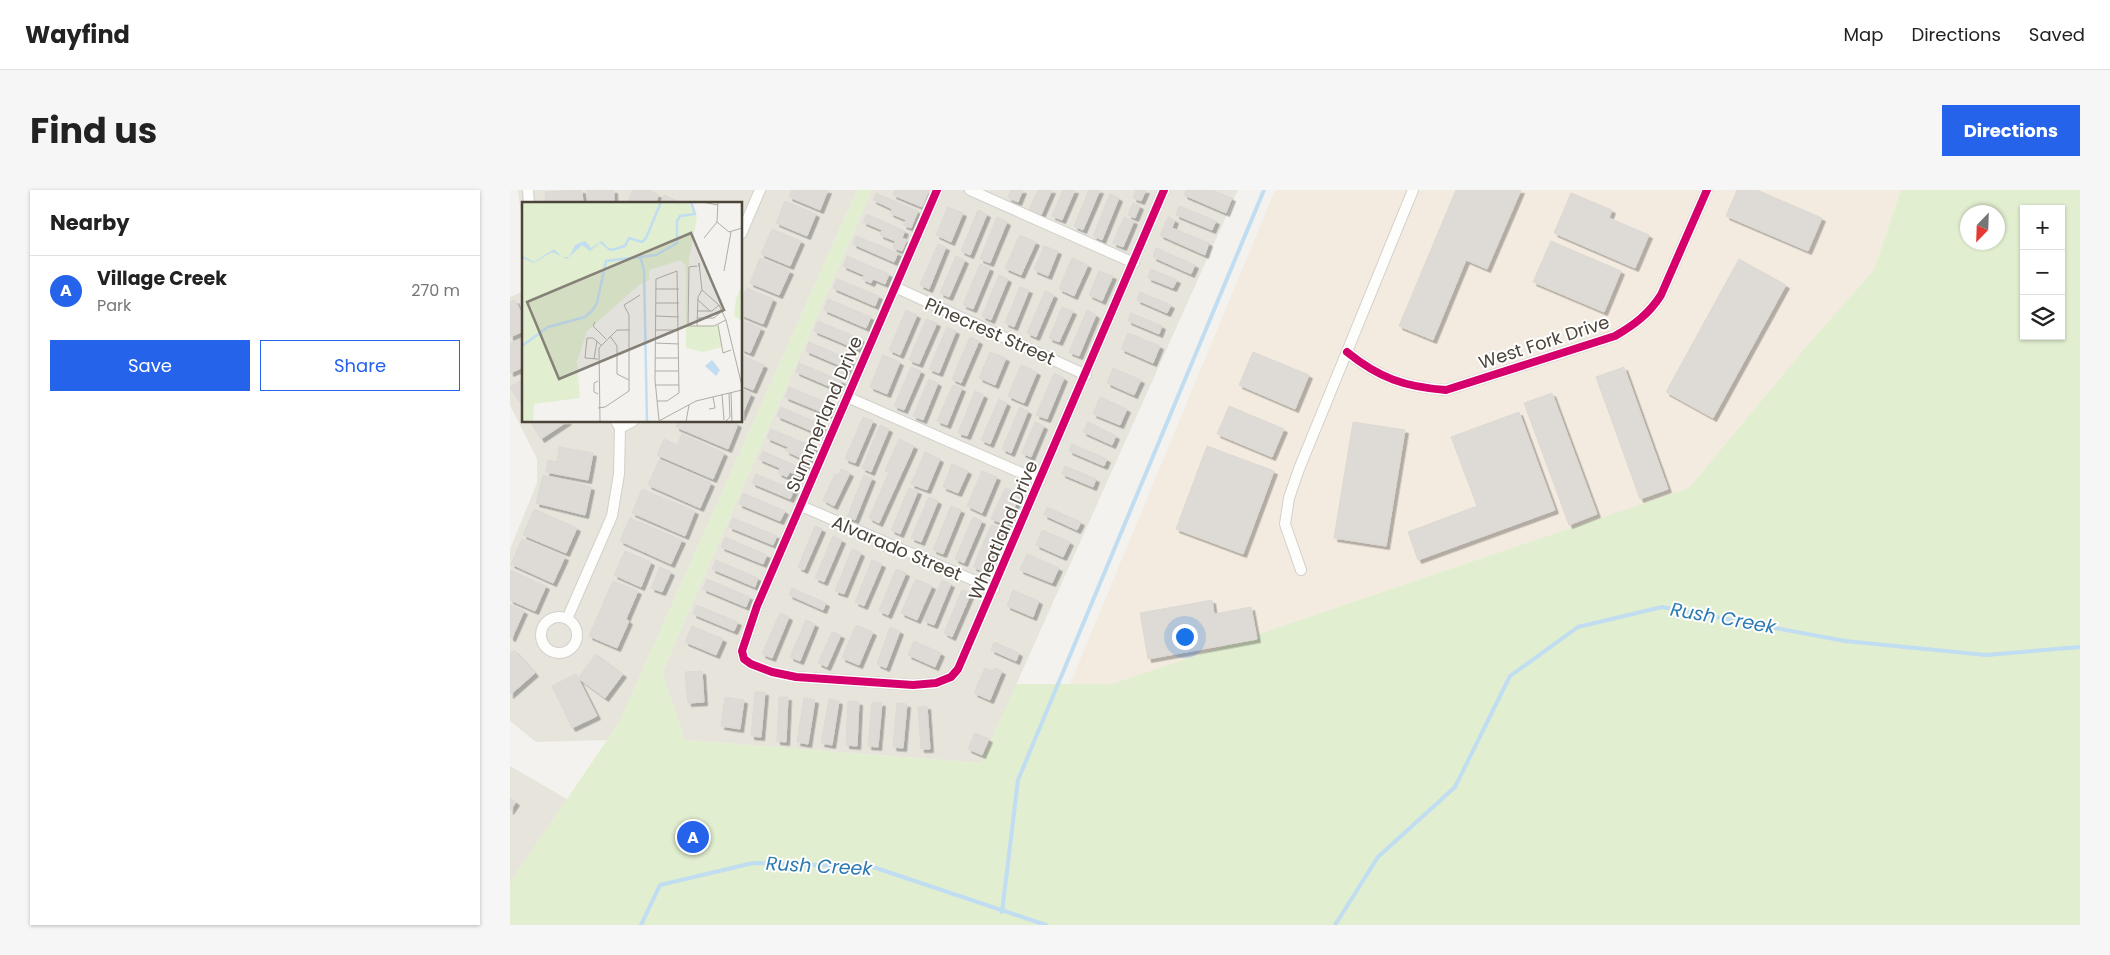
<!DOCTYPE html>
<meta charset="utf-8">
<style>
:root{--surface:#fff;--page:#f6f6f6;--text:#222;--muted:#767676;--line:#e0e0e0;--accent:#2563eb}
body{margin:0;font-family:Poppins,sans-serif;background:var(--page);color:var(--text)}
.controls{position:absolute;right:15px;top:15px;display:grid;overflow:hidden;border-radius:0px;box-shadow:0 1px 4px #0004}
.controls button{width:45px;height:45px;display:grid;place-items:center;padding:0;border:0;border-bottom:1px solid var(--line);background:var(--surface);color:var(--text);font:25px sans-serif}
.compass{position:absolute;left:1450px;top:15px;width:45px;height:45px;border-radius:50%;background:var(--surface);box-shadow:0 1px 4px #0004;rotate:203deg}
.you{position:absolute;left:674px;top:446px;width:18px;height:18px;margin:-12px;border:4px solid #fff;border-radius:50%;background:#1a73e8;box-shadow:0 0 0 8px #1a73e833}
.badge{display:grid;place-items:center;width:32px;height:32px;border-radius:50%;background:var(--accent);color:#fff;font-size:16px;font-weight:700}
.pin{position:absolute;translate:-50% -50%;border:2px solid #fff;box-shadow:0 1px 5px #0006}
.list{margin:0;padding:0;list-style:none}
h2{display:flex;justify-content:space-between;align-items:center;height:65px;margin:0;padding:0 20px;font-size:21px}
h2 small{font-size:16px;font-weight:400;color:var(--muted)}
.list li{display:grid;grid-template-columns:32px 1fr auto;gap:15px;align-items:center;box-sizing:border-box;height:70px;padding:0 20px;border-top:1px solid var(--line)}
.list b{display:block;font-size:19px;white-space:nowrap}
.list p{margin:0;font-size:16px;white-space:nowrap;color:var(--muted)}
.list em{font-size:16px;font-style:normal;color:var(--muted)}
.actions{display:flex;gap:10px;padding:15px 20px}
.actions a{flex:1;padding:11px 0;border:1px solid var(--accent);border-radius:0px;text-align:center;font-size:18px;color:var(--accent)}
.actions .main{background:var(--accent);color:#fff}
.icon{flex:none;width:28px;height:28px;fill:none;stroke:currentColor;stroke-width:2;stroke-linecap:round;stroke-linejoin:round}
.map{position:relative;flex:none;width:1570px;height:735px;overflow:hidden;border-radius:0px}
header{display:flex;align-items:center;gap:30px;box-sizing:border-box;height:70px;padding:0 25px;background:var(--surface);border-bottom:1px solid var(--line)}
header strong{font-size:24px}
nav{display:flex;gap:28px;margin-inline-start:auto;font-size:18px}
.intro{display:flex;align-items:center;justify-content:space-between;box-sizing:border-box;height:120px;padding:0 30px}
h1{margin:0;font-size:35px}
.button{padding:12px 22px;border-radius:0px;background:var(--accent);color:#fff;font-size:18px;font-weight:700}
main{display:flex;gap:30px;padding:0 30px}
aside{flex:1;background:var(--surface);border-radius:0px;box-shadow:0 1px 4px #0004}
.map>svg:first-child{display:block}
.residential{fill:#e7e4dc}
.commercial{fill:#f3ebdf}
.green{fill:#e1eecf;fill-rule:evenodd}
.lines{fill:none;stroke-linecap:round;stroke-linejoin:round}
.stream{stroke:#c0ddf1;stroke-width:4}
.building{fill:#dedbd6;stroke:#dcd9d4;filter:url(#shadow)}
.street-casing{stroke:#d2d0cb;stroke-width:12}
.street{stroke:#fdfdfc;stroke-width:10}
.cycleway-casing{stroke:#fff;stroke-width:11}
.cycleway{stroke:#d6006c;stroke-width:8}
.labels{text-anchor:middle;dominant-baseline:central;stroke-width:4;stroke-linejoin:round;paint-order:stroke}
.street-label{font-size:18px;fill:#4b4439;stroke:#fff}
.water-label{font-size:19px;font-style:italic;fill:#2e7ab2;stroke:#fff}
.inset-river{fill:none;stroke:#c0ddf1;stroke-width:2.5}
.inset-road{fill:none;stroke:#b0aca6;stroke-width:1}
.view{fill:#868178;fill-opacity:0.15;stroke:#868178;stroke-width:2.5}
.inset-edge{fill:none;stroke:#4b4439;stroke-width:2.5}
</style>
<header>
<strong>Wayfind</strong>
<nav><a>Map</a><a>Directions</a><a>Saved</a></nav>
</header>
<div class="intro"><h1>Find us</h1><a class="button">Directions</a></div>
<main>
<aside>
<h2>Nearby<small></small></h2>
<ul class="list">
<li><span class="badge">A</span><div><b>Village Creek</b><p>Park</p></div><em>270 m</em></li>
</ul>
<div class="actions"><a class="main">Save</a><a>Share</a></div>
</aside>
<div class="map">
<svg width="1570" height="735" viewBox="0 0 1570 735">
<defs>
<filter id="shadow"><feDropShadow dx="3.5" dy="3.5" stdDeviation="0" flood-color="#0004"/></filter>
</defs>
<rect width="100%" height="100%" fill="#f4f2ee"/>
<path class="residential" d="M8,0h339l-237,531 -13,19 -71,2 -26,-21v-172l27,-66v-24l-27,-54v-108l14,-6v130h217v-217h-217v34z
M362,0h366l-257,573 -296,-23 -23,-67z
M0,576l57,33 -57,84z"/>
<path class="commercial" d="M765,0h626l-27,80 -68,77 -117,141 -577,196h-42z"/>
<path class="green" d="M347,0h15l-210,483 23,67 296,23 35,-79h96l577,-196 117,-141 68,-77 27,-80h179v735h-1570v-42l110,-162zM1514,19h37v127h-37zM1458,22h30v30h-30z"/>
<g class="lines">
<path class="stream" d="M492,722l16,-132 246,-590
M131,735l19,-40 93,-22 120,4 173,58
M825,735l43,-68 77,-70 55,-111 68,-49 84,-20 183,34 141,14 94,-8"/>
</g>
<path class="building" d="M72,0l1,14h-37l-1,-12z
M77,0h27v14h-26z
M123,0h15l11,5 -4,9h-28z
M282,0h36l-8,20 -31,-13z
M385,0h34l-7,17 -29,-12z
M501,0h12l-5,12 -10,-4z
M528,0h14l-11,25 -12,-5z
M553,0h12l-13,30 -10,-4z
M579,0h11l-17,40 -9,-4z
M626,0h10l-5,11 -8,-3z
M676,0h26l20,8 -6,15 -42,-18z
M946,0h65l-34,79 -21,-9 -33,80 -34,-14z
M1227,0h20l65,28 -14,33 -82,-35z
M366,3l42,18 -7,17 -8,-3 3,-5 -16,-7 2,-4 -19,-9z
M1061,3l41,17 -3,8 40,17 -14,33 -81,-35z
M600,4l9,4 -17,42 -9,-4z
M154,5l20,9h-24z
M275,11l31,13 -9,22 -31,-13z
M623,13l7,3 -5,12 -7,-3z
M669,16l37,15 -4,9 -36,-15z
M438,17l15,6 -12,29 -15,-7z
M468,20l9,4 -17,41 -9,-4z
M357,24l38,17 -3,7 5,2 -5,11 -9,-3 2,-7 -15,-6 2,-5 -19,-8z
M487,27l10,5 -17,41 -10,-4z
M614,27l10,4 -11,26 -10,-4z
M658,27l7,3 -3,8 37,15 -4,12 -45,-20z
M262,39l29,12 -11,25 -29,-12z
M510,45l16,7 -15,33 -16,-7z
M346,46l42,17 -4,9 -41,-18z
M1041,51l70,30 -17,41 -71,-30z
M428,54l8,3 -17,42 -9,-4z
M534,56l14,5 -10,25 -14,-6z
M646,58l39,17 -4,9 -38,-17z
M337,66l42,18 -4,10 -12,-5 -2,4 -9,-4 2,-4 -21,-9z
M446,66l9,4 -16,37 -9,-4z
M250,68l30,13 -11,24 -29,-12z
M562,68l16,7 -14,31 -15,-7z
M1229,69l47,26 -73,133 -47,-26z
M470,74l10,4 -17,41 -10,-4z
M641,79l26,11 -4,8 -25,-10z
M589,81l14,5 -11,25 -13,-6z
M489,85l9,4 -17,41 -9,-4z
M327,89l42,17 -4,10 -42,-18z
M510,97l9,3 -15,37 -9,-4z
M237,98l26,11 -10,25 -22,-9v-15z
M535,101l9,4 -18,42 -9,-4z
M630,102l31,13 -4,8 -30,-13z
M318,109l43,18 -5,11 -42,-18z
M5,110l9,18v13l-14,6v-35z
M552,117l11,4 -14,31 -10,-4z
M396,120l11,5 -17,40 -11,-5z
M577,120l9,5 -17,41 -10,-4z
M621,123l31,13 -3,8 -31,-13z
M416,129l11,4 -18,41 -10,-4z
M231,130l20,8 -11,25 -9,-4z
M308,131l43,18 -4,10 -43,-18z
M437,137l9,4 -17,42 -10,-4z
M618,143l32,13 -7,17 -32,-14z
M460,147l9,4 -18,42 -9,-4z
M14,148v29l-14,6v-30z
M299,152l42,18 -7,17 -6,-3 3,-8 -35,-15z
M480,162l16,6 -11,27 -16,-7z
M743,162l56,23 -14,34 -56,-24z
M231,165l23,10 -11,25 -12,-5z
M373,165l17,7 -13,32 -17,-7z
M289,173l43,18 -4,9 -42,-18z
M511,175l16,7 -13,31 -16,-7z
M401,177l10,4 -17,39 -10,-4z
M1114,177l44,122 -28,10 -44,-122z
M603,178l28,12 -7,15 -27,-12z
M544,183l10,5 -17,41 -11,-4z
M14,188v31l-14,-22z
M419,189l9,4 -15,37 -10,-4z
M443,195l9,3 -15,37 -10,-4z
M279,197l44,18 -4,10 -44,-18z
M231,199l10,5 -10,23z
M465,201l9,4 -17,41 -9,-3z
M1042,203l45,121 -28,11 -45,-122z
M590,207l27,12 -7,16 -27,-11z
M489,209l8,4 -17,41 -9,-4z
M719,216l55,23 -12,28 -55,-23z
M271,217l42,18 -4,9 -42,-18z
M510,217l8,4 -17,42 -9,-4z
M1009,222l36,98 -137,50 -10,-28 69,-26 -26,-69z
M353,227l10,4 -18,42 -10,-4z
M20,231h38l-27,18z
M168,231h54l6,3 -10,25 -52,-22z
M525,232l9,4 -13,31 -9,-4z
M578,232l28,14 -4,9 -29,-13z
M843,232l52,8 -19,116 -52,-8z
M370,235l9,4 -18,43 -9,-4z
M261,239l43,18 -7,19 -8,-4 2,-4 -15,-7 2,-4 -21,-9z
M172,244l42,19 -11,26 -56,-24 7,-16 13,6z
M389,249l15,7 -35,77 -10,-5 20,-46 -4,-1z
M562,254l35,15 -3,7 -35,-15z
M697,256l67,25 -31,83 -67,-25z
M49,257l34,6 -5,27 -42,-8 2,-12 9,2z
M253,261l40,18 -3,7 -10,-4 -3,5 -9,-4 2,-5 -21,-9z
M415,262l15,7 -13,31 -16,-6z
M149,270l52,23 -11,25 -52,-23z
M442,274l16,7 -10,22 -15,-6z
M555,276l31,13 -3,8 -31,-13z
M331,279l9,4 -16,33 -11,-6 12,-26 3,1z
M472,281l15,6 -15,36 -15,-7z
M246,284l38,16 -4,9 -38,-16z
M33,285l48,12 -6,28 -49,-12z
M354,285l8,3 -17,42 -8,-3z
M399,298l9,3 -18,43 -9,-4z
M495,298l15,6 -13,31 -16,-6z
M132,299l53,22 -10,25 -53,-23z
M233,303l42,18 -5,10 -41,-17z
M419,307l9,4 -17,41 -10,-4z
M441,316l10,4 -18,44 -10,-4z
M537,317l34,15 -4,8 -33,-15z
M24,319l43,19 -11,25 -43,-18z
M463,327l9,4 -18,42 -9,-4z
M120,328l52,22 -11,24 -51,-23z
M223,328l44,18 -4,9 -44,-18z
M481,335l12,4 -18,43 -12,-5z
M305,336l7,3 -18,41 -6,-3z
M532,340l28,12 -7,15 -27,-12z
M323,346l9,4 -18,42 -9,-4z
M215,347l42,18 -4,9 -42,-17z
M12,349l43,18 -12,26 -42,-19z
M342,359l9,4 -17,41 -9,-3z
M115,361l26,11 -10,25 -27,-12z
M517,364l32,14 -7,15 -32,-13z
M206,370l42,18 -3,9 -43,-18z
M362,370l10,4 -18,42 -9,-4z
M150,377l11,5 -9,20 -11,-4z
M386,379l10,4 -18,42 -9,-4z
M0,380l36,16 -11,25 -25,-11z
M197,389l43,18 -4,10 -43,-18z
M406,389l16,7 -15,34 -16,-7z
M432,390l9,4 -17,41 -10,-4z
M103,391l25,10 -12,28 3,2 -12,27 -28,-12z
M282,398l34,15 -3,7 -34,-15z
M452,400l9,3 -19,44 -8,-4z
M503,400l26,11 -6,16 -26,-11z
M702,410l2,14 37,-7 6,32 -109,20 -8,-46z
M0,415l14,6 -12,27 -2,-1z
M186,415l42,17 -4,9 -41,-17z
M270,423l9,4 -17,41 -10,-4z
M296,430l9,4 -15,37 -10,-4z
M346,435l17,7 -14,33 -17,-7z
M182,436l31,13 -7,16 -31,-13z
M380,437l10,4 -14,37 -9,-4z
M322,442l9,3 -14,32 -9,-4z
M404,451l27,12 -6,14 -27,-12z
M484,452l25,11 -3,8 -25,-11z
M4,460l21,23 -25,22v-41z
M86,464l27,20 -18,24 -27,-20z
M475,478l8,3 1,-3 8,3 -12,29 -16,-7z
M192,481l2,31 -16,1 -3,-31z
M66,484l21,42 -25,12 -20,-42z
M245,502h10l-4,45 -10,-1z
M215,507l19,3 -4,29 -19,-3z
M269,507h9l-2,45 -9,-1z
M294,508l11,2 -7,44 -11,-2z
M319,509l10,2 -7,44 -11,-2z
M338,511l11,1 -2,44 -11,-1z
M362,512l10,1 -4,44 -10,-1z
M387,513l10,1 -4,44 -10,-1z
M417,516l3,43h-9l-3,-42z
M465,543l14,6 -7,16 -14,-6z
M0,608l6,4 -6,9z"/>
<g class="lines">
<g class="street-casing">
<path id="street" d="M18,0l1,14
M427,0l-180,416 -15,45 2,8 7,5 21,8 24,5 117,8 23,-2 15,-6 7,-8 206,-479
M460,0l164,73
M231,44l19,-44
M385,97l191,88
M837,162c32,26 58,35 99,38l169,-54c19,-11 34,-22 46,-41l46,-105
M337,207l193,84
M110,238l13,-7
M291,316l193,83
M791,380l-16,-46 4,-26 10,-29 114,-279
M31 445a18 18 0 1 1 36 0a18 18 0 1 1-36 0Z
M57,429l45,-103 7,-42 1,-46 -4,-7"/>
</g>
<use href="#street" class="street"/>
<g class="cycleway-casing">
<path id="cycleway" d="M427,0l-180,416 -15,45 2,8 7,5 21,8 24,5 117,8 23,-2 15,-6 7,-8 206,-479
M837,162c32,26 58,35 99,38l169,-54c19,-11 34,-22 46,-41l46,-105"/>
</g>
<use href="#cycleway" class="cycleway"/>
</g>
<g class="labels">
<g class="street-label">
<text transform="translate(480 141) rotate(24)">Pinecrest Street</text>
<text transform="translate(1034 152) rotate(-18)">West Fork Drive</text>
<text transform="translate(314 224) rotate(-67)">Summerland Drive</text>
<text transform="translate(493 340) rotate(-67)">Wheatland Drive</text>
<text transform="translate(387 358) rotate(23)">Alvarado Street</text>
</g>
<g class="water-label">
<text transform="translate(1213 428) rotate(10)">Rush Creek</text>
<text transform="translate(309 676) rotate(3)">Rush Creek</text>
</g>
</g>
<g transform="translate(12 12)">
<rect width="220" height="220" fill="#f4f2ee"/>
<path d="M0,0h166l9,16 -8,41 -2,67h31l4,21 -19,5 -17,-4v-82l-5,-6 -32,10v10l-10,5 -52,46 -10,31 3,36 -46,6 -1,18h-11zM220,83v36l-8,-5 2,-17z" fill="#e1eecf"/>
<path d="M63,39l6,7 11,-7 6,7 8,1 -6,2 -10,-8 -10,8 -8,-6 -15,14 -15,-7 -18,11 -12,-5 1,-2 11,6 20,-13 8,8h7l6,-12zM190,158l8,10 -4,6 -11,-10z" fill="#c0ddf1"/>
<path class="inset-river" d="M90,48l13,-4 4,-8 13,4 4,-4 15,-36M118,54l4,14 3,152M0,144l26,-19 37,-10 7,-6 5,-8 9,-42 50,-6 21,-12v-22l3,-5 15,-2 -4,-12"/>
<path class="inset-road" d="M180,0l16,3M195,20l12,10 13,-4M182,36l13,-16 1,-20M175,64l-8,1 -1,59h26l12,-6M177,65v-4l3,27 17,15 7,15 16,66M202,69l7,-39M134,87h23M176,98l12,11M134,101h23M176,109h14l7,-6M134,114l23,1M176,116h16l8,-7M73,120l-2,4 13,13M196,123l5,28 8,-3M175,124l1,-29 4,-7M134,128h23M88,134l7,10v28l12,6M133,141l24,1M133,156h24M72,157l3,-18M76,157l-13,-1 2,-20h6l8,7M133,169h24M76,179l-4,2v9l4,2M133,183h24M209,191l1,29M200,192l2,26M135,199h10l12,-8 -2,-122 -21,8 -1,101 4,40M76,206l7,-1 24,-16v-76l-5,-10 16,-10M187,207l6,-1 -2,-11M78,220l-1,-74 18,-18h12M135,220l39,-21 46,-11M164,220l3,-17M203,220l5,-5 -1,-24"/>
<path class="view" d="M169,31l33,77 -165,69 -32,-77z"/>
<rect width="220" height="220" class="inset-edge"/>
</g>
</svg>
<div class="controls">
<button>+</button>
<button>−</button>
<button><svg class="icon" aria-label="layers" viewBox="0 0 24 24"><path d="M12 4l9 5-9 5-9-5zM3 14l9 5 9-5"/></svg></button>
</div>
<svg class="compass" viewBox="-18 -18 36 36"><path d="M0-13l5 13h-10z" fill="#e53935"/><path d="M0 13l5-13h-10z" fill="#767676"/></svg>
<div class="you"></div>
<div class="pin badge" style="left:183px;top:647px">A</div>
</div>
</main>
